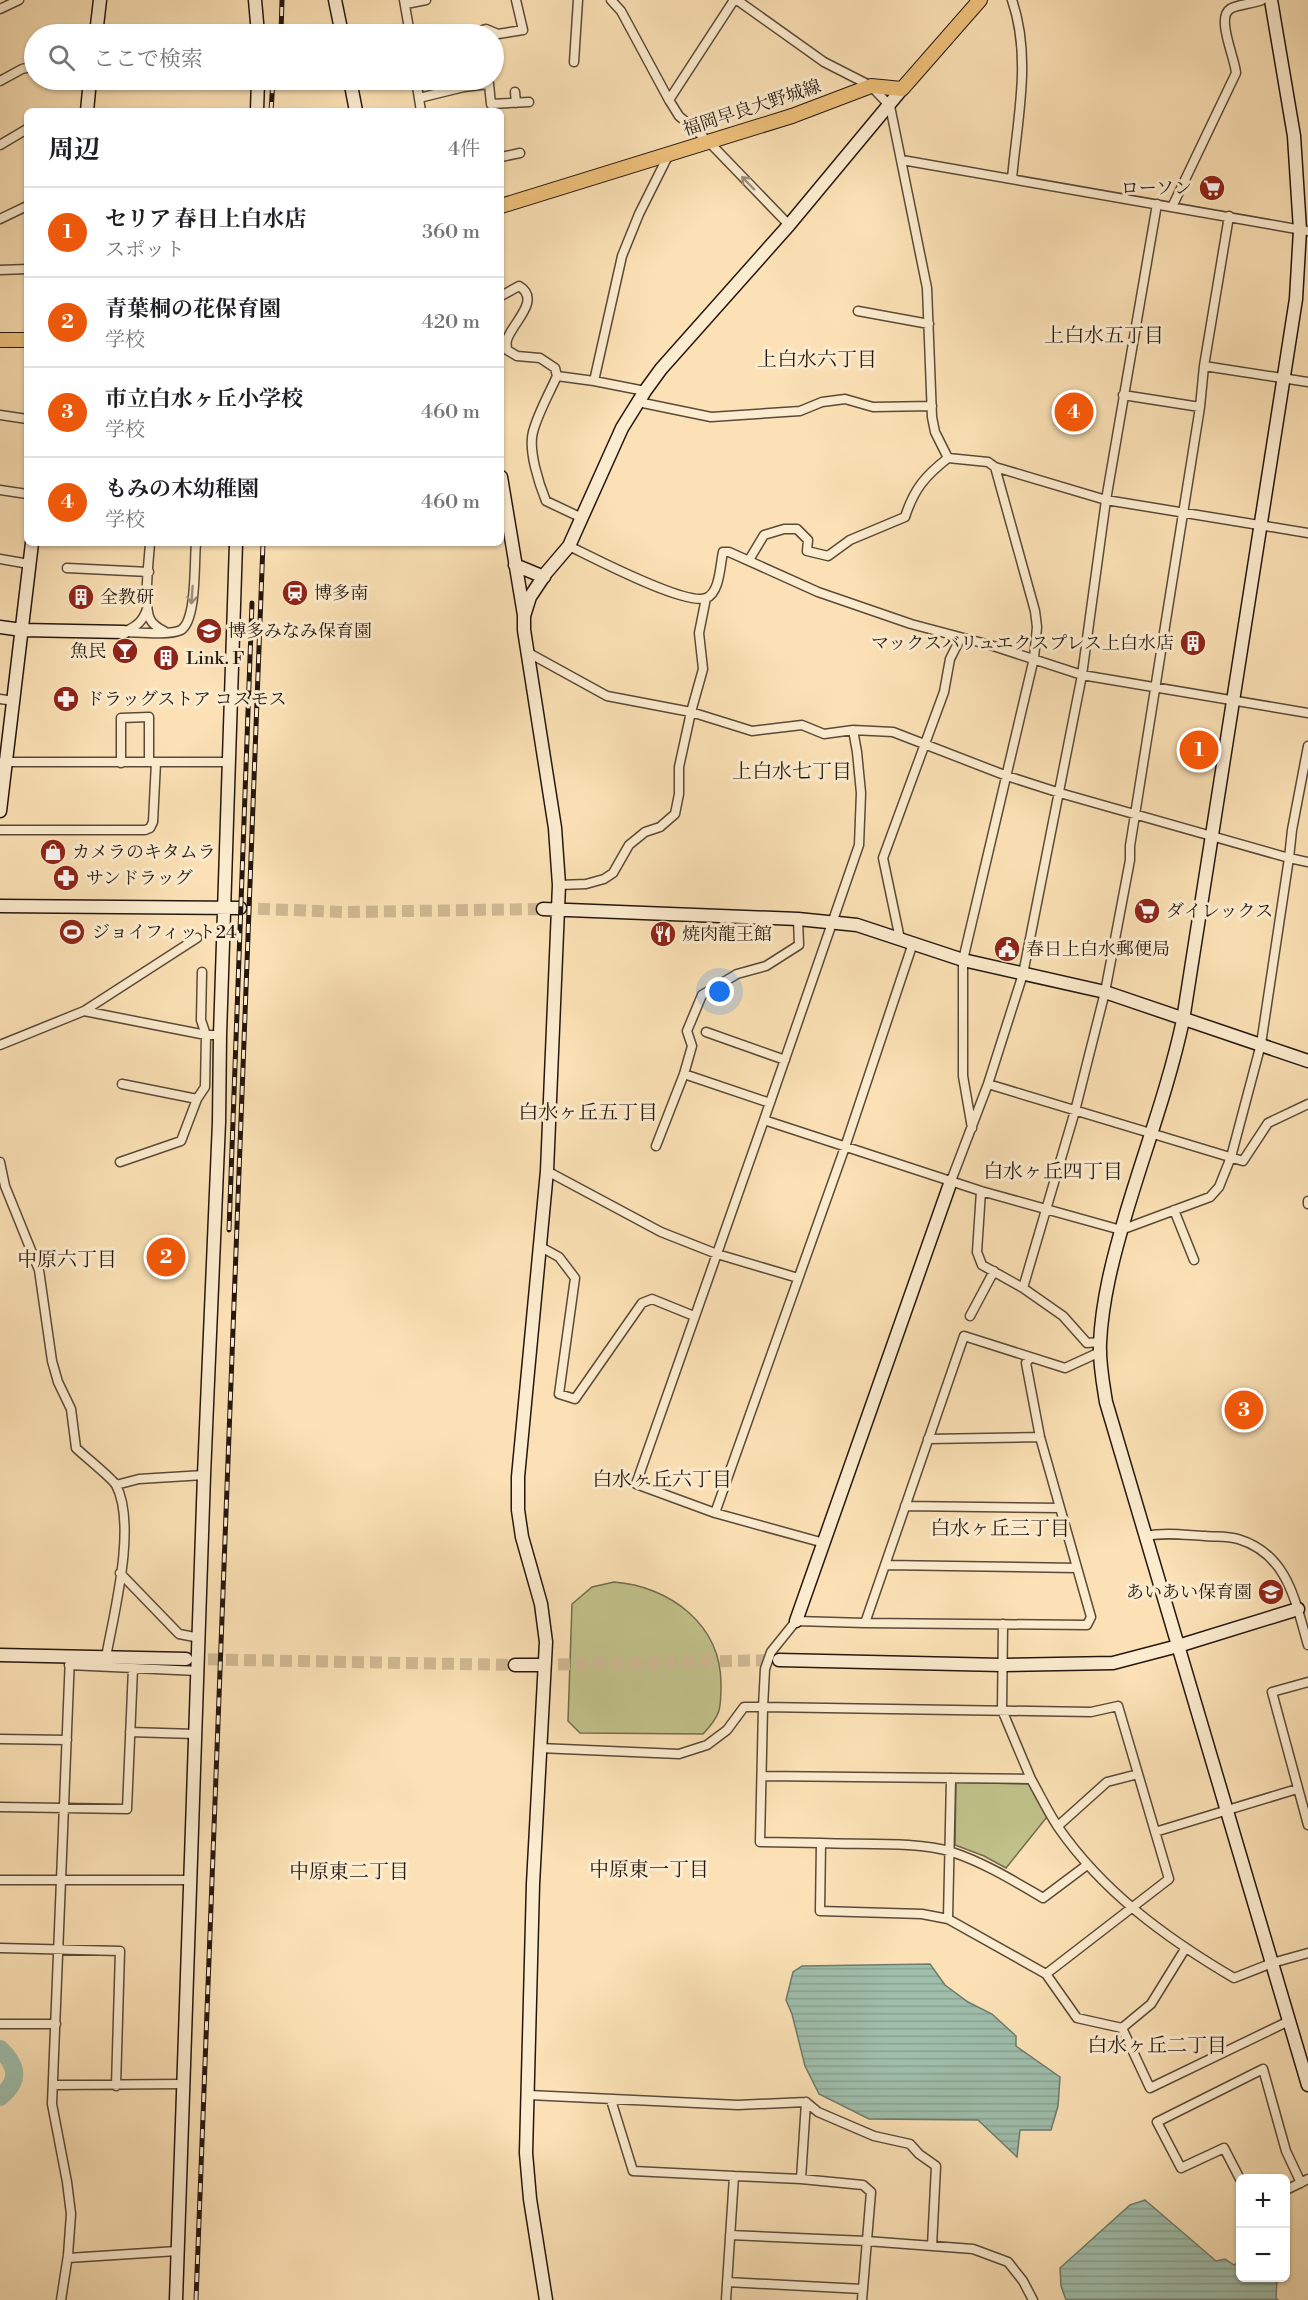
<!DOCTYPE html>
<html lang="ja">
<meta charset="utf-8">
<style>
:root{--surface:#fff;--page:#f6f6f6;--text:#202124;--muted:#757577;--line:#e0e0e0;--accent:#ea580c}
body{margin:0;font-family:"Libre Bodoni","Noto Serif JP",serif;background:var(--page);color:var(--text)}
.controls{position:absolute;right:18px;bottom:18px;display:grid;overflow:hidden;border-radius:9px;box-shadow:0 2px 4px #0004}
.controls button{width:54px;height:54px;display:grid;place-items:center;padding:0;border:0;border-bottom:2px solid var(--line);background:var(--surface);color:var(--text);font:30px sans-serif}
.you{position:absolute;left:720px;top:992px;width:21px;height:21px;margin:-15px;border:4px solid #fff;border-radius:50%;background:#1a73e8;box-shadow:0 0 0 9px #1a73e833}
.badge{display:grid;place-items:center;width:39px;height:39px;border-radius:50%;background:var(--accent);color:#fff;font-size:20px;font-weight:700}
.pin{position:absolute;translate:-50% -50%;border:3px solid #fff;box-shadow:0 2px 6px #0006}
.list{margin:0;padding:0;list-style:none}
h2{display:flex;justify-content:space-between;align-items:center;height:78px;margin:0;padding:0 24px;font-size:26px}
h2 small{font-size:20px;font-weight:400;color:var(--muted)}
.list li{display:grid;grid-template-columns:39px 1fr auto;gap:18px;align-items:center;box-sizing:border-box;height:90px;padding:0 24px;border-top:2px solid var(--line)}
.list b{display:block;font-size:22px;white-space:nowrap}
.list p{margin:0;font-size:20px;white-space:nowrap;color:var(--muted)}
.list em{font-size:20px;font-style:normal;color:var(--muted)}
.icon{flex:none;width:33px;height:33px;fill:none;stroke:currentColor;stroke-width:2;stroke-linecap:round;stroke-linejoin:round}
.map{position:relative;flex:none;width:1308px;height:2300px;overflow:hidden}
.search{position:absolute;background:var(--surface);box-shadow:0 2px 4px #0004;left:24px;top:24px;width:480px;height:66px;display:flex;align-items:center;gap:15px;box-sizing:border-box;padding:0 21px;border-radius:33px;color:var(--muted);font-size:22px}
.panel{position:absolute;background:var(--surface);box-shadow:0 2px 4px #0004;left:24px;top:108px;width:480px;height:438px;border-radius:9px}
.map>svg:first-child{display:block}
.park{fill:#c1c28b;stroke:#726c4d;stroke-width:1.5}
.water{fill:url(#water-rules);stroke:#6e7b6d;stroke-width:1.5}
.lines{fill:none;stroke-linecap:round;stroke-linejoin:round}
.river{stroke:#9fbeab;stroke-width:18}
.secondary-tunnel{stroke:#d0b994;stroke-width:12;stroke-dasharray:12 6;stroke-linecap:butt}
.street-casing{stroke:#5a4a38;stroke-width:11}
.secondary-casing{stroke:#24170f;stroke-width:15}
.primary-casing{stroke:#24170f;stroke-width:16}
.street{stroke:#fceccf;stroke-width:8}
.secondary{stroke:#fceccf;stroke-width:12}
.primary{stroke:#eec07a;stroke-width:14}
.rail-casing{stroke:#24170f;stroke-width:5}
.rail{stroke:#fceccf;stroke-width:3;stroke-dasharray:9;stroke-linecap:butt}
.oneway{stroke:#9b8c79}
.labels{text-anchor:middle;dominant-baseline:central;stroke-width:6;stroke-linejoin:round;paint-order:stroke}
.street-label{font-size:18px;fill:#24170f;stroke:#fceccf}
.poi-label{font-size:18px;fill:#24170f;stroke:#fceccf;text-anchor:start}
.neighbourhood-label{font-size:20px;fill:#24170f;stroke:#fceccf}
</style>
<div class="map">
<svg width="1308" height="2300" viewBox="0 0 1308 2300">
<defs>
<pattern id="water-rules" width="6" height="5" patternUnits="userSpaceOnUse" patternTransform="scale(1.5)"><rect width="6" height="5" fill="#9fbeab"/><path d="M0 2.5h6" fill="none" stroke="#89a392"/></pattern>
</defs>
<rect width="100%" height="100%" fill="#fbe1b5"/>
<filter id="stains"><feTurbulence type="fractalNoise" baseFrequency=".00333" numOctaves="4"/><feColorMatrix values="0 0 0 0 .2 0 0 0 0 .09 0 0 0 0 .02 0 0 0 .5 -.17"/></filter>
<radialGradient id="worn" r=".72"><stop offset=".6" stop-color="#630" stop-opacity="0"/><stop offset="1" stop-color="#630" stop-opacity=".3"/></radialGradient>
<path class="park" d="M614,1582c55,4 107,42 107,102 0,25 0,31 -18,50l-123,-1 -12,-12 4,-117 20,-17z
M956,1782l73,2 18,33 -41,51 -22,-12 -29,-11z"/>
<path class="water" d="M930,1964l15,21 23,17 24,12 24,22v10l44,31 -2,29 -7,24h-31l-3,27 -39,-37 -109,-1 -50,-25 -14,-28 -13,-52 -6,-14 7,-28 9,-6z
M1145,2200l71,61 9,-2 9,6 6,-4v17h37l-1,20 2,2h-212l-5,-14 -1,-18 70,-63z"/>
<g class="lines">
<path class="river" d="M0,2049c18,17 20,32 0,48"/>
<path class="secondary-tunnel" d="M240,908l102,4 201,-3
M190,1659l325,6
M540,1665l239,-5"/>
<g class="street-casing">
<path id="street" d="M404,0l6,34
M611,0l10,11 48,89 10,16 29,25 81,84
M737,0l87,62 47,24 19,20 37,182 5,129 3,15 13,26 40,4 7,5 40,144 2,16 -3,31 -71,302v116l9,52
M1012,0c20,58 5,120 0,179
M406,4l20,-4
M0,9l19,-9
M471,34l15,-5 12,5 25,-4 -7,-30
M574,62l4,-62
M416,80l5,31
M0,81l22,-12 12,-3
M515,92l1,11
M419,98l45,-11 25,-3 2,20 38,-2
M669,100l65,-100
M0,145l27,-16
M501,157l19,-4
M902,160l406,71
M1172,207l64,-134c-1,-15 -20,-55 -6,-64 8,-5 23,-5 32,-9
M0,219l27,-13
M0,270l27,-1
M501,296l18,-10c23,14 -7,37 -12,54 -1,3 0,7 0,10l10,6 23,2 15,10 2,8 37,5 51,10
M858,311l71,13
M1204,366l104,16
M557,376c-8,18 -19,37 -24,56 -5,18 6,52 13,69l36,17
M594,381l28,-125 17,-42 30,-60
M1123,395l77,12
M638,402l73,15 89,-6 22,-9 23,-3 28,8 59,-1
M0,415l27,4
M995,467l111,33 202,33
M0,490l27,4
M150,543c-1,17 -7,62 0,76 3,6 8,9 14,12
M569,546c23,11 116,60 137,52 14,-5 14,-33 17,-46h6l89,40 93,32 79,21 92,30 226,38
M0,559l29,5
M749,560l15,-25 20,-6h13l11,11 -1,11 21,5 22,-16 55,-23c9,-28 20,-41 43,-59
M67,568l82,4
M126,631c11,-5 17,-10 21,-22
M124,632c13,0 45,4 57,-2 16,-10 13,-68 15,-87
M527,652l80,44 84,16 61,19 50,-6 22,9 29,-4 40,2 114,44 53,17 229,65 -28,186 -30,113 -12,30 -9,10 -89,33 -140,-39 -217,-71 95,-275 2,-52 -4,-41 -4,-22
M0,699l14,2
M1308,746l-16,84 -3,28 19,4
M3,762h225
M121,763v-45l28,-1v45
M0,830h145l5,-2 3,-6 3,-60
M559,885l27,-1 18,-5 9,-6 16,-28 16,-13 15,-5 15,-13 4,-20v-27l12,-55 12,-43 -4,-36 7,-35
M900,939l-17,-81 61,-166 6,-33 10,-20
M84,1011l122,24h14
M706,1032l79,28
M0,1045l84,-34 113,-73
M684,1074l86,29
M122,1084l75,15
M988,1084l255,77 25,-38 40,-19
M656,1146l28,-72 8,-28 -5,-15 15,-36 35,-21 29,-8 33,-21 -1,-26
M0,1162l5,24 34,84 13,91 6,21 13,27 5,39c8,8 36,30 40,37 21,40 -2,128 -10,172
M120,1162l61,-21 16,-42 8,-12 1,-52 -5,-15 1,-48
M547,1171l114,61 56,22 81,24
M951,1181l37,-97 35,-110 59,-299 24,-175 51,-296
M981,1191l-4,61 5,13 41,23
M1308,1201v3
M1174,1210l20,50
M539,1246l20,11 16,21 -16,116 16,5 67,-96 10,-4 42,17
M970,1316l24,-45
M1100,1342l-13,1 -24,-27 -40,-28 52,-177 30,-119 25,-132v-14l70,-439 4,-41 25,-150
M928,1439l112,-2
M116,1485l23,-6 65,-4
M905,1506l155,2
M715,1513l-79,-29 128,-364
M1145,1536c21,-4 40,-1 60,0 11,1 23,0 33,3 50,15 57,62 70,106
M824,1543l-109,-30 130,-366 68,-204
M885,1565l192,3
M120,1573l59,61 21,4
M865,1623l222,2 4,-8 -51,-180 -14,-74 4,-5
M1003,1624l-1,86 29,69
M69,1665l129,6
M1308,1682l-36,10 36,133
M130,1732l65,2
M0,1739l67,1
M539,1748l140,6 28,-9 20,-15 17,-23h19l2,-38 6,-17 25,-31 69,2 99,-287 101,32 35,-16
M763,1776l268,3c9,16 17,33 27,48 45,65 108,111 176,151l38,-15 36,-10
M0,1807l127,2 6,-141
M1058,1826l49,-44 31,-8
M1155,1832l142,-43
M821,1843l-61,-1 3,-135 328,5 27,-6 51,173 -123,95
M1087,1865l-44,33c-29,-17 -58,-35 -91,-46 -34,-11 -93,-7 -131,-9l-1,68 102,3 26,5 98,55 31,44 45,10 28,60 139,-67
M0,1880h190
M948,1919l3,-141
M0,1948l120,3 -4,135
M0,2024h56
M1122,2028l29,-24 34,-55
M53,2085l131,-1
M529,2095l209,10 68,-3 -5,77 62,6 8,7 -9,108
M611,2100l22,71 101,5
M806,2102l12,10 56,24 36,8 9,10 17,12 -4,80
M1240,2179l-16,-31 -43,20 -24,-46 106,-53 23,82 15,32
M1286,2190l22,-11
M730,2235l136,6 107,8 35,13 15,19 10,19
M68,2258l109,-7
M727,2282l135,7
M61,2300l7,-45 3,-41 -4,-32 -15,-78 18,-448
M726,2300l8,-124 67,3"/>
</g>
<g class="secondary-casing">
<path id="secondary" d="M255,0l3,34
M335,0l7,34
M1271,0l23,136 6,94 -4,69 -113,721c-14,66 -39,132 -58,197 -12,41 -23,83 -25,126 -1,20 3,40 6,59l202,683
M96,34l4,-34
M350,80l6,31
M87,111l3,-31
M257,111l1,-31
M501,477l23,138
M515,565l29,12
M0,627l22,3 102,2
M0,811l32,-268
M0,906l240,2
M543,909l255,10 59,6 106,35 142,32 203,69
M796,1621l155,-440
M0,1655l186,4
M779,1660l223,5 111,-2 65,-17 120,-37
M515,1665h25
M176,2300l28,-825 15,-353 1,-87 16,-492
M546,2300l-16,-101 -4,-46 7,-269 13,-242 -5,-38 -19,-67 -4,-27v-33l29,-306 12,-286 -4,-57 -31,-198v-14l6,-19 16,-24 23,-27 53,-118 23,-37 16,-22 128,-144 113,-136"/>
</g>
<g class="primary-casing">
<path id="primary" d="M501,206l291,-90 79,-30 31,3 78,-89
M0,340h27"/>
</g>
<use href="#street" class="street"/>
<use href="#secondary" class="secondary"/>
<use href="#primary" class="primary"/>
<g class="rail-casing">
<path id="rail" d="M281,34l1,-34
M271,111l2,-31
M229,1230l23,-627
M196,2300l67,-1757"/>
</g>
<use href="#rail" class="rail"/>
</g>
<defs><path id="oneway-shaft" d="M-6 0H5M1.5-3L5.5 0L1.5 3" fill="none" stroke-width="1.6" stroke-linecap="round" stroke-linejoin="round" transform="scale(1.5)"/></defs>
<g class="oneway">
<use href="#oneway-shaft" transform="translate(748 183) rotate(-134)"/>
<use href="#oneway-shaft" transform="translate(192 595) rotate(94)"/>
</g>
<defs>
<g id="supermarket-disc" transform="scale(1.35)"><circle r="9.5" fill="#8f2418" stroke="#fceccf"/><path d="M-6-5.5h2.5l.6 2H6L4.5 2H-2.5L-4.4-4H-6ZM-1.5 3.2a1.3 1.3 0 1 0 .1 0ZM3 3.2a1.3 1.3 0 1 0 .1 0Z" fill="#fff"/></g>
<g id="station-disc" transform="scale(1.35)"><circle r="9.5" fill="#8f2418" stroke="#fceccf"/><path d="M-3-6H3Q5-6 5-4V2Q5 4 3 4L4.5 6H3L1.5 4h-3L-3 6H-4.5L-3 4Q-5 4-5 2V-4Q-5-6-3-6ZM-3.5-4v3h7v-3ZM-3.5 1v1.5H-2V1ZM2 1v1.5H3.5V1Z" fill="#fff"/></g>
<g id="building-disc" transform="scale(1.35)"><circle r="9.5" fill="#8f2418" stroke="#fceccf"/><path d="M-4-6H4V6H1V3H-1V6H-4ZM-2.5-4.3h1.7v1.8h-1.7ZM.8-4.3h1.7v1.8H.8ZM-2.5-1h1.7V.8h-1.7ZM.8-1h1.7V.8H.8Z" fill="#fff"/></g>
<g id="school-disc" transform="scale(1.35)"><circle r="9.5" fill="#8f2418" stroke="#fceccf"/><path d="M0-5L7-2L0 1L-7-2ZM-4 1L0 2.5L4 1V4Q0 6-4 4Z" fill="#fff"/></g>
<g id="bar-disc" transform="scale(1.35)"><circle r="9.5" fill="#8f2418" stroke="#fceccf"/><path d="M-6-5H6L.8 .8V4.5H3.5V6h-7V4.5H-.8V.8Z" fill="#fff"/></g>
<g id="pharmacy-disc" transform="scale(1.35)"><circle r="9.5" fill="#8f2418" stroke="#fceccf"/><path d="M-2-6h4v4h4v4h-4v4h-4v-4h-4v-4h4Z" fill="#fff"/></g>
<g id="shop-disc" transform="scale(1.35)"><circle r="9.5" fill="#8f2418" stroke="#fceccf"/><path d="M-5-2.5h2.3a2.7 3.5 0 0 1 5.4 0H5L5.5 6h-11ZM-1.5-2.5h3a1.5 2.3 0 0 0-3 0Z" fill="#fff"/></g>
<g id="stadium-disc" transform="scale(1.35)"><circle r="9.5" fill="#8f2418" stroke="#fceccf"/><path d="M0-5a6.5 5 0 1 0 0 10a6.5 5 0 1 0 0-10ZM-3.5-1.8h7v3.6h-7Z" fill="#fff"/></g>
<g id="restaurant-disc" transform="scale(1.35)"><circle r="9.5" fill="#8f2418" stroke="#fceccf"/><path d="M-5-6h1v4h1v-4h1v4h1v-4h1v5L-1.5 .5V6h-2V.5L-5-1ZM5-6V6H3V1.5H1.5Q1.5-4 5-6Z" fill="#fff"/></g>
<g id="civic-disc" transform="scale(1.35)"><circle r="9.5" fill="#8f2418" stroke="#fceccf"/><path d="M-.6-6.5H3V-4.5H.6V-3L4-1V1h2V6H-6V1h2V-1L-.6-3ZM-1.2 2.5V6h2.4V2.5Z" fill="#fff"/></g>
</defs>
<g fill-rule="evenodd">
<use href="#supermarket-disc" x="1212" y="188"/>
<use href="#station-disc" x="295" y="593"/>
<use href="#building-disc" x="81" y="597"/>
<use href="#school-disc" x="209" y="631"/>
<use href="#building-disc" x="1193" y="643"/>
<use href="#bar-disc" x="125" y="651"/>
<use href="#building-disc" x="166" y="658"/>
<use href="#pharmacy-disc" x="66" y="699"/>
<use href="#shop-disc" x="53" y="852"/>
<use href="#pharmacy-disc" x="66" y="878"/>
<use href="#supermarket-disc" x="1147" y="911"/>
<use href="#stadium-disc" x="72" y="932"/>
<use href="#restaurant-disc" x="663" y="934"/>
<use href="#civic-disc" x="1007" y="949"/>
<use href="#school-disc" x="1271" y="1592"/>
</g>
<g class="labels">
<g class="street-label">
<text transform="translate(752 108) rotate(-18)">福岡早良大野城線</text>
</g>
<g class="poi-label">
<text x="1192" y="188" text-anchor="end">ローソン</text>
<text x="314" y="593">博多南</text>
<text x="100" y="597">全教研</text>
<text x="228" y="631">博多みなみ保育園</text>
<text x="1174" y="643" text-anchor="end">マックスバリュエクスプレス上白水店</text>
<text x="106" y="651" text-anchor="end">魚民</text>
<text x="186" y="658">Link. F</text>
<text x="86" y="699">ドラッグストア コスモス</text>
<text x="72" y="852">カメラのキタムラ</text>
<text x="86" y="878">サンドラッグ</text>
<text x="1166" y="911">ダイレックス</text>
<text x="92" y="932">ジョイフィット24</text>
<text x="682" y="934">焼肉龍王館</text>
<text x="1026" y="949">春日上白水郵便局</text>
<text x="1252" y="1592" text-anchor="end">あいあい保育園</text>
</g>
<g class="neighbourhood-label">
<text x="1104" y="336">上白水五丁目</text>
<text x="817" y="360">上白水六丁目</text>
<text x="792" y="772">上白水七丁目</text>
<text x="588" y="1113">白水ヶ丘五丁目</text>
<text x="1053" y="1172">白水ヶ丘四丁目</text>
<text x="67" y="1260">中原六丁目</text>
<text x="662" y="1480">白水ヶ丘六丁目</text>
<text x="1000" y="1529">白水ヶ丘三丁目</text>
<text x="649" y="1870">中原東一丁目</text>
<text x="349" y="1872">中原東二丁目</text>
<text x="1157" y="2046">白水ヶ丘二丁目</text>
</g>
</g>
<rect width="100%" height="100%" filter="url(#stains)"/>
<rect width="100%" height="100%" fill="url(#worn)"/>
</svg>
<div class="controls">
<button>+</button>
<button>−</button>
</div>
<div class="you"></div>
<div class="pin badge" style="left:1199px;top:750px">1</div>
<div class="pin badge" style="left:166px;top:1257px">2</div>
<div class="pin badge" style="left:1244px;top:1410px">3</div>
<div class="pin badge" style="left:1074px;top:412px">4</div>
<div class="search"><svg class="icon" aria-label="search" viewBox="0 0 24 24"><circle cx="10" cy="10" r="6"/><path d="M15 15l6 6"/></svg>ここで検索</div>
<section class="panel">
<h2>周辺<small>4件</small></h2>
<ul class="list">
<li><span class="badge">1</span><div><b>セリア 春日上白水店</b><p>スポット</p></div><em>360 m</em></li>
<li><span class="badge">2</span><div><b>青葉桐の花保育園</b><p>学校</p></div><em>420 m</em></li>
<li><span class="badge">3</span><div><b>市立白水ヶ丘小学校</b><p>学校</p></div><em>460 m</em></li>
<li><span class="badge">4</span><div><b>もみの木幼稚園</b><p>学校</p></div><em>460 m</em></li>
</ul>
</section>
</div>
